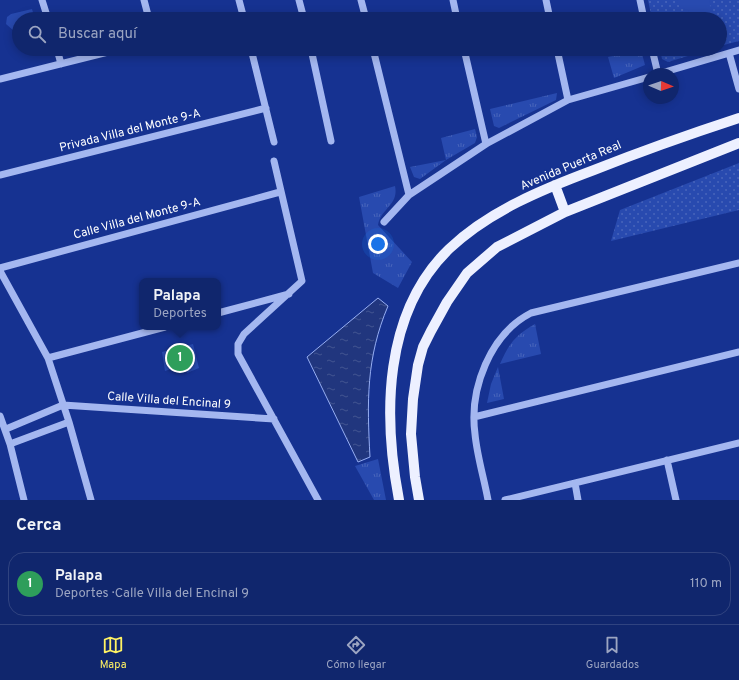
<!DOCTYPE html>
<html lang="es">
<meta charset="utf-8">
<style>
:root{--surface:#10266d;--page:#1e3275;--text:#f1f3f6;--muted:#9ca5c2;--line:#304380;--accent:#fff263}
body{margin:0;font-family:Overpass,sans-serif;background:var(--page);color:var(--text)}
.compass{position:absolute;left:643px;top:68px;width:36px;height:36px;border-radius:50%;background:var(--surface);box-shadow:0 2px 10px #0003;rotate:92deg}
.you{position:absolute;left:378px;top:244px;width:14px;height:14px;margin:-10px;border:3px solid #fff;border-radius:50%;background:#1a73e8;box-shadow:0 0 0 6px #1a73e833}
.badge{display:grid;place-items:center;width:26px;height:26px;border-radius:50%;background:var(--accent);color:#fff;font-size:13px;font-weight:700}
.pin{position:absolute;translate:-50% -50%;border:2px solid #fff;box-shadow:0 1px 4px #0006}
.popup{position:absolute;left:139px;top:278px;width:82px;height:52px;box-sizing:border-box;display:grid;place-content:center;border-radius:8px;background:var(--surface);filter:drop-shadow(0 1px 3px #0005);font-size:13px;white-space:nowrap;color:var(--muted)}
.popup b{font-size:15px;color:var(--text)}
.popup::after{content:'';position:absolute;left:50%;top:100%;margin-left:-8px;border:8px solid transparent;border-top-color:var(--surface)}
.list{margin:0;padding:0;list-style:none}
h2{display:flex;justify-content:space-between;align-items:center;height:52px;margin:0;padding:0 16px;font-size:17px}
h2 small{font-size:13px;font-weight:400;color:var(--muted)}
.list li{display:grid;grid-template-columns:26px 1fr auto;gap:12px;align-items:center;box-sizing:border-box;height:64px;margin:0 8px 8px;padding:0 8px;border:1px solid var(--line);border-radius:16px}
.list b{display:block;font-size:15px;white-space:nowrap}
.list p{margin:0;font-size:13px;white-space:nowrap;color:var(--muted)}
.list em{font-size:13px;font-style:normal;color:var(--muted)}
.icon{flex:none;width:22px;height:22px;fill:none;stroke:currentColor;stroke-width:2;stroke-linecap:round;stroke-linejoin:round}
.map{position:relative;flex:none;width:739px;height:500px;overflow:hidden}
.search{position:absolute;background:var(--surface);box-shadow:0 2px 10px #0003;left:12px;right:12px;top:12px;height:44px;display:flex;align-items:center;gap:10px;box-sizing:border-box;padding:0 14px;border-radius:22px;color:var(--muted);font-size:15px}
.sheet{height:124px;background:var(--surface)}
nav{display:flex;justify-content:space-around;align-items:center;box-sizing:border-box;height:56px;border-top:1px solid var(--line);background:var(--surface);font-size:11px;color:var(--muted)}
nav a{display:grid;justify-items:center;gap:2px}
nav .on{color:var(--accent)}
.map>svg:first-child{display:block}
.grass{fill:url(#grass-tufts)}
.park{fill:url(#park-dots)}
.pitch{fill:#284aaf}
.water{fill:url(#water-ripples);stroke:#96aef3}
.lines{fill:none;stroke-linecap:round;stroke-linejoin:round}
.minor{stroke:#a4b7f0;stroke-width:7}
.major{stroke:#edf0ff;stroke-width:10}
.labels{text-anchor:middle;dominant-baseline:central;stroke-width:3;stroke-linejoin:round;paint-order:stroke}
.street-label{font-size:12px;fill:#fff;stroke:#163291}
</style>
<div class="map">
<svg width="739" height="500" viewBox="0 0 739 500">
<defs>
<pattern id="grass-tufts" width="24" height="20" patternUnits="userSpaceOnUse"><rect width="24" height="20" fill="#284aaf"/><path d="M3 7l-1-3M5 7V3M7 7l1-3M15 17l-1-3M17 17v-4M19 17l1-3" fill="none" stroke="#4865bb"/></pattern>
<pattern id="park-dots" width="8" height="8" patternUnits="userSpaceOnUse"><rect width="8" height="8" fill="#284aaf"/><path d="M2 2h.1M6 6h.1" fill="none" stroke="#4865bb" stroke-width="1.8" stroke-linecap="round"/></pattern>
<pattern id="water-ripples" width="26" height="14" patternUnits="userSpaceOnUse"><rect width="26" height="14" fill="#21367e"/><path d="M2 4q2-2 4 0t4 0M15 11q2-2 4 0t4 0" fill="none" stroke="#425491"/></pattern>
</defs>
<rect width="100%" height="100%" fill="#163291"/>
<path class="grass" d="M641,50l4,15 -31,13 -6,-21z
M557,93l-1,7 -57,28 -5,-2 -4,-17z
M475,129l2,8 -2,6 -29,17 -26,19 -6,-2 -4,-10 36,-7 -5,-22z
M395,186c4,19 -14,22 -17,39l34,37 -14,26 -25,-15 -14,-76z
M535,324l6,30 -41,10c9,-21 16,-29 35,-40z
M498,367l6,32 -17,4 4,-19z
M378,459l8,41h-12l-19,-34z"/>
<path class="park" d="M648,0h91v41l-19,5v-27h-68z
M660,49h51l-43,13 -6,-3z
M739,163v47l-128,31 9,-31z"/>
<path class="pitch" d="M678,0h31l5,19h-24l-2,-9 -7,-2 -4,-5z
M32,9l3,10h-16v29l-5,-17 -8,-7 1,-7 4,-3z
M193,344l6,24 -12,5 -1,-9 -21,7 -3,-19z"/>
<path class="water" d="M378,298l10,8c-22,52 -21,96 -18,151l-12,5 -51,-105z"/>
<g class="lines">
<path class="minor" d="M42,0l6,19
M144,0l5,19
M239,0l5,19
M299,0l5,19
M361,0l5,19
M453,0l4,19
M546,0l4,19
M640,0l4,19
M57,49l4,15
M251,49l23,93
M311,49l20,92
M373,49l36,146
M464,49l22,95
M557,49l11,51
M652,49l6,25
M729,53l10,36
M658,74l81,-24
M0,79l120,-30
M274,161l28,120 -58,53 -6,10v10l80,146
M0,175l266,-67
M384,222l25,-27 77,-51 82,-44 81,-23
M0,268l280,-76
M0,271l48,87 21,64 22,78
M218,313l71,-19
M48,358l117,-31
M0,416l10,28 14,56
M474,417l265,-65
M6,429l57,-24 211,14
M10,444l59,-22
M667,460l9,40
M575,483l3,17
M488,500c-4,-22 -11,-44 -13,-66 -6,-45 15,-100 56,-121l208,-50
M505,500l234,-57"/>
<path class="major" d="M555,185l10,27
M399,500c-16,-84 -16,-187 50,-251 40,-38 94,-60 145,-79 48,-19 96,-36 145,-52
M419,500l-4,-23 -4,-43 2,-35 5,-34 5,-18 8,-16 16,-29 20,-29 30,-26 68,-35 174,-69"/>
</g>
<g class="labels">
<g class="street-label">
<text transform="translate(130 131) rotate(-14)">Privada Villa del Monte 9-A</text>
<text transform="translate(571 166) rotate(-23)">Avenida Puerta Real</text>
<text transform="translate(137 219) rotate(-15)">Calle Villa del Monte 9-A</text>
<text transform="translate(169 401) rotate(4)">Calle Villa del Encinal 9</text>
</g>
</g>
</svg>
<svg class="compass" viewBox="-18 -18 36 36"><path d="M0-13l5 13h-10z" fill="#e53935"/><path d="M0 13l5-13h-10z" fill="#9ca5c2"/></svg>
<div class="you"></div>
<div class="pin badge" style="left:180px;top:358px;background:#2e9e5b">1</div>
<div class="popup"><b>Palapa</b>Deportes</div>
<div class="search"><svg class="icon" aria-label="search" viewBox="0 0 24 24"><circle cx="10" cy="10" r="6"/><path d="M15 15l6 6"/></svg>Buscar aquí</div>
</div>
<section class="sheet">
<h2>Cerca<small></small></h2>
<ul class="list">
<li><span class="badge" style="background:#2e9e5b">1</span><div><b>Palapa</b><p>Deportes · Calle Villa del Encinal 9</p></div><em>110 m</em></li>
</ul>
</section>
<nav>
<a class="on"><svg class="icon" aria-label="map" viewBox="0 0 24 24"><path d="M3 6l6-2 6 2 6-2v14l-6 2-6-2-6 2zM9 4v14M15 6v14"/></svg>Mapa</a>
<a><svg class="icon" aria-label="directions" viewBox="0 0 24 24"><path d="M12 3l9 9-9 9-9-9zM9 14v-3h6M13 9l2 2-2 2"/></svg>Cómo llegar</a>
<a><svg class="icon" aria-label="saved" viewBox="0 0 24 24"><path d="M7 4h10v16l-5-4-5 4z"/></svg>Guardados</a>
</nav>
